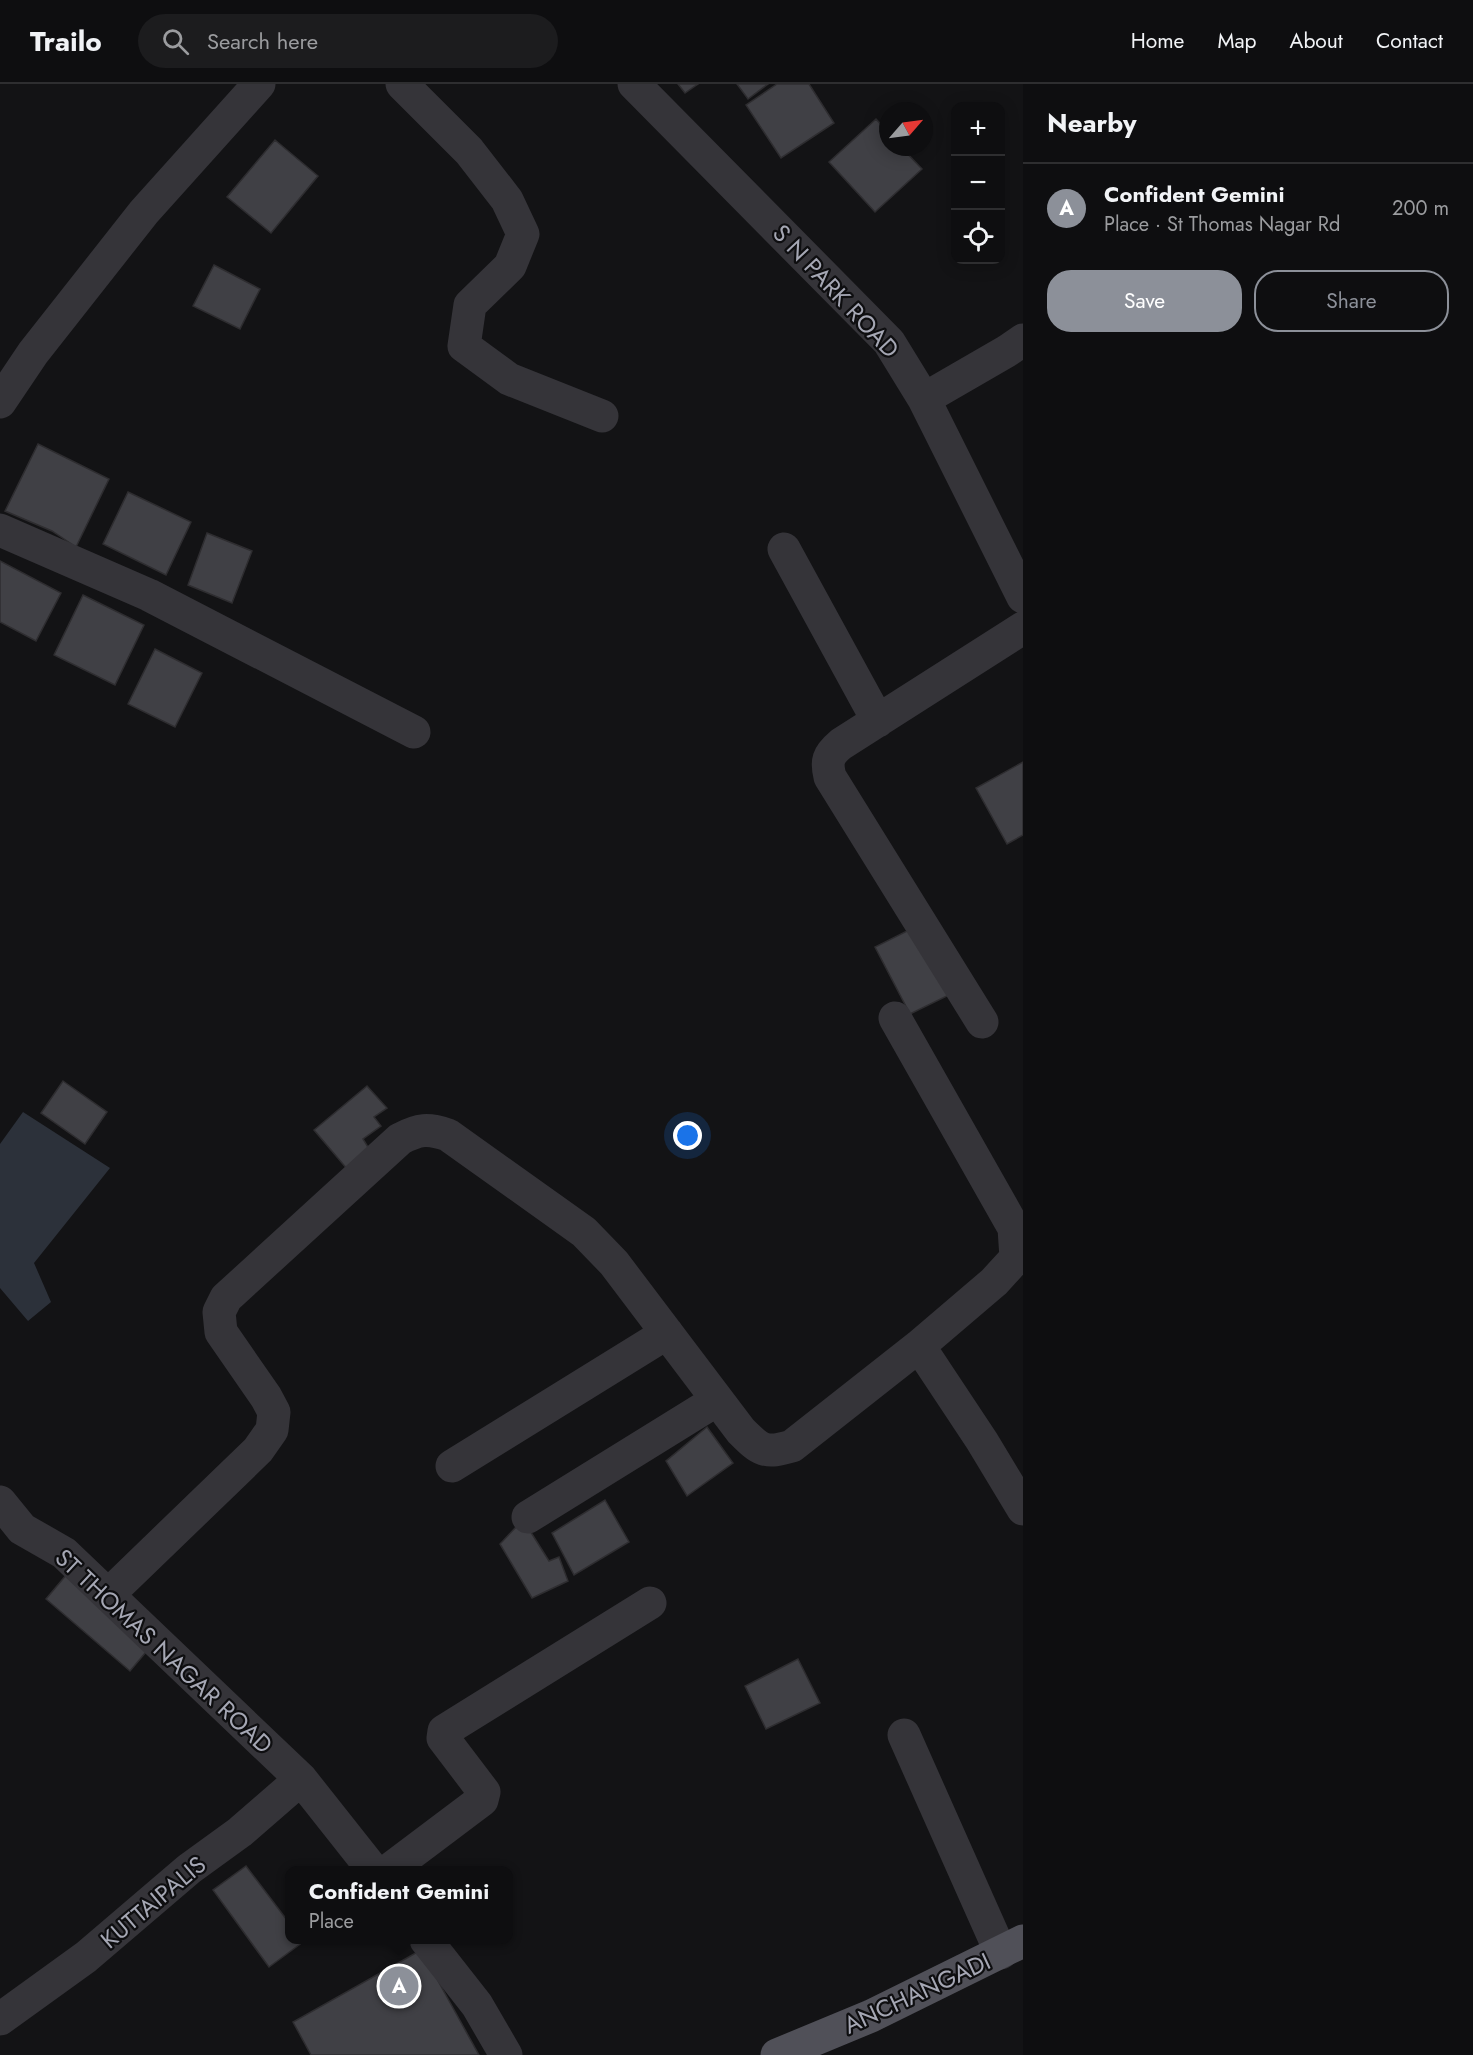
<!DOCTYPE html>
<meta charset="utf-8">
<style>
:root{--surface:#0e0e10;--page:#1c1c1e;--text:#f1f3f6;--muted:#9b9c9f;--line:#2e2e30;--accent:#8c9099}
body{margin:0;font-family:Jost,sans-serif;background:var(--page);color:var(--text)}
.controls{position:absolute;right:18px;top:18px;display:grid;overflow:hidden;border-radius:12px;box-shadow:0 3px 15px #0003}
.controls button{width:54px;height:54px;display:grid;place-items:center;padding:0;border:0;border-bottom:2px solid var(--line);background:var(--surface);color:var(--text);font:30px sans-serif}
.compass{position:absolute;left:879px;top:18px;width:54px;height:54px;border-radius:50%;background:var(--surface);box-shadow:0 3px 15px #0003;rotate:62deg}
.you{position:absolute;left:688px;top:1052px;width:21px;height:21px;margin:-15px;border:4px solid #fff;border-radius:50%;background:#1a73e8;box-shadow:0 0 0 9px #1a73e833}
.badge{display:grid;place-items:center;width:39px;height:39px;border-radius:50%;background:var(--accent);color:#fff;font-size:20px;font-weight:700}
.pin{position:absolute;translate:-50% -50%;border:3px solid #fff;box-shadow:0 2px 6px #0006}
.popup{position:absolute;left:285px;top:1782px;width:228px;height:78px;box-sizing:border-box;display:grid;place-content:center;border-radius:12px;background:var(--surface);filter:drop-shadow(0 2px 4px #0005);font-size:20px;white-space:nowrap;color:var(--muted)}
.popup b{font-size:22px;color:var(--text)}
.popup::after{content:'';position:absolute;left:50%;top:100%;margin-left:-12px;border:12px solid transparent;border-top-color:var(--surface)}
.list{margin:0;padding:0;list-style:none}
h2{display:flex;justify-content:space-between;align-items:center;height:78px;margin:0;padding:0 24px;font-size:26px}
h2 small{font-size:20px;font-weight:400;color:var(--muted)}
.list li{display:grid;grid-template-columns:39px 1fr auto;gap:18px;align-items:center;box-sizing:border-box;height:90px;padding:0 24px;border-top:2px solid var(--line)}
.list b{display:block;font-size:22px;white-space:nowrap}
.list p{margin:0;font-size:20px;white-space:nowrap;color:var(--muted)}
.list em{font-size:20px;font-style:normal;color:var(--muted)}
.actions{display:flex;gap:12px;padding:18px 24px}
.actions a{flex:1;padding:14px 0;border:2px solid var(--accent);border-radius:24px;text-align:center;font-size:21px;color:var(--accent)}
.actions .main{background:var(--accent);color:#fff}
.icon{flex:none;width:33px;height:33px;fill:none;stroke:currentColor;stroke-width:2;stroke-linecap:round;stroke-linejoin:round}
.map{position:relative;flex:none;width:1023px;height:1971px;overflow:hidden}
header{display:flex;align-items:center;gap:36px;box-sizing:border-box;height:84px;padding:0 30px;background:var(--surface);border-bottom:2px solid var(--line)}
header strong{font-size:28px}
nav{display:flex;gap:33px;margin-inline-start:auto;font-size:21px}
.search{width:420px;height:54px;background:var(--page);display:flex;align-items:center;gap:15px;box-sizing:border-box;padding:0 21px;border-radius:33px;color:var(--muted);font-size:22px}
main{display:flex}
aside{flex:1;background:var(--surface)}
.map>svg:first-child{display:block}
.water{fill:#2c313a}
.building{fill:#404045;stroke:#2e2d30;stroke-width:1.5}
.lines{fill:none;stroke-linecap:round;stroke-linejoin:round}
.minor{stroke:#353439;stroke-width:33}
.major{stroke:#505058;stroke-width:33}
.labels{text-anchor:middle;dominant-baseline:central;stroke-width:4.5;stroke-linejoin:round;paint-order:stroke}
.street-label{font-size:24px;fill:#a5a7b4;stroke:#0e0e10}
</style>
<header>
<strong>Trailo</strong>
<div class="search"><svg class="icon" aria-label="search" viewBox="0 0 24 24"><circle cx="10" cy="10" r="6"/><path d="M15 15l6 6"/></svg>Search here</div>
<nav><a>Home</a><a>Map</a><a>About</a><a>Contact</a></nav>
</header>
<main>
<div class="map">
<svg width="1023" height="1971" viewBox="0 0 1023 1971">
<rect width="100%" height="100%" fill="#131315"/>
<path class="water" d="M23,1028l87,56 -76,95 17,39 -23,19 -28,-33v-144z"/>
<path class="building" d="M678,0h20l-13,9z
M737,0h31l-20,15z
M777,0h32l25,39 -53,35 -35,-53z
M876,35l12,13v15h13l21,22 -47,43 -46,-50z
M275,56l43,36 -47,57 -44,-36z
M214,181l46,24 -20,40 -47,-23z
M38,360l71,35 -33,68 -24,-16 -47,-20z
M128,408l63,30 -25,53 -63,-31z
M207,449l45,18 -20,52 -44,-18z
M0,477l61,32 -25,48 -36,-19z
M83,511l61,30 -29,60 -61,-30z
M155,565l47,24 -27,54 -47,-23z
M1023,678v73l-16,9 -31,-56z
M917,842l34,68 -41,20 -35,-67z
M63,997l44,31 -22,32 -44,-31z
M367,1002l20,22 -13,9 7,9 -18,13 8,13 -23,18 -34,-40z
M707,1343l26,36 -46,33 -21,-35z
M605,1416l24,42 -55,33 -22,-42z
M517,1442h10l22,35 10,-4 9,24 -36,17 -32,-54z
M67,1490l84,72 -21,25 -84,-72z
M798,1575l22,44 -54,26 -21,-43z
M246,1782l44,58v16h11l2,2 -34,25 -56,-77z
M421,1866l58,105h-168l-18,-33z"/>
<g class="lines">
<path class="minor" d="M402,0l67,67 38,49 16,34 -13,32 -40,39 -6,41 45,33 93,37
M634,0l255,258 35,57 99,198
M924,315l83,-48 16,-11
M0,318l33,-49 111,-141 115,-128
M0,446l149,65 265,137
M784,465l94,172
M982,938l-152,-245c-4,-16 -2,-22 11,-33l182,-116
M919,1262l63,95 41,68
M452,1382l215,-133
M0,1418l22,27 42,24 237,226 72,91
M528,1433l189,-117
M108,1511l150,-145 14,-20 2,-18 -8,-15 -45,-65 -2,-20 7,-14 174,-159c19,-10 28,-11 48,-4l136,97 30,31 127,168c20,20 24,23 51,15l127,-100 75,-64 22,-24 -2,-30 -119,-210
M904,1651l97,218
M389,1786l93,-70 2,-8 -41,-54 1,-7 206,-128
M426,1856l51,65 29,50
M0,1935l86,-62 103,-88 51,-37 61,-53"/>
<path class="major" d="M777,1971l94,-39 152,-75"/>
</g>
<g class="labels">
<g class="street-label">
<text transform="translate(836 207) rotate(47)">S N PARK ROAD</text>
<text transform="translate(164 1567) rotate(43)">ST THOMAS NAGAR ROAD</text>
<text transform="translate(153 1818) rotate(-40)">KUTTAIPALIS</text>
<text transform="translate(917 1909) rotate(-25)">ANCHANGADI</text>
</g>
</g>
</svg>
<div class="controls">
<button>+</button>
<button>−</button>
<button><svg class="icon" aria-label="locate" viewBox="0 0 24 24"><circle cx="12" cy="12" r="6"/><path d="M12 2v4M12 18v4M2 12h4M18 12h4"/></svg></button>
</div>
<svg class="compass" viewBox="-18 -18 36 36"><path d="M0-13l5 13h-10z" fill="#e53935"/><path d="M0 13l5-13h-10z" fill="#9b9c9f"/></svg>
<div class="you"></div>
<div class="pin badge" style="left:399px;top:1902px">A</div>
<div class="popup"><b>Confident Gemini</b>Place</div>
</div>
<aside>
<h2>Nearby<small></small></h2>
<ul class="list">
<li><span class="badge">A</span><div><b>Confident Gemini</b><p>Place · St Thomas Nagar Rd</p></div><em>200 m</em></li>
</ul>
<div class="actions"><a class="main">Save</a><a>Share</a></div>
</aside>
</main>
